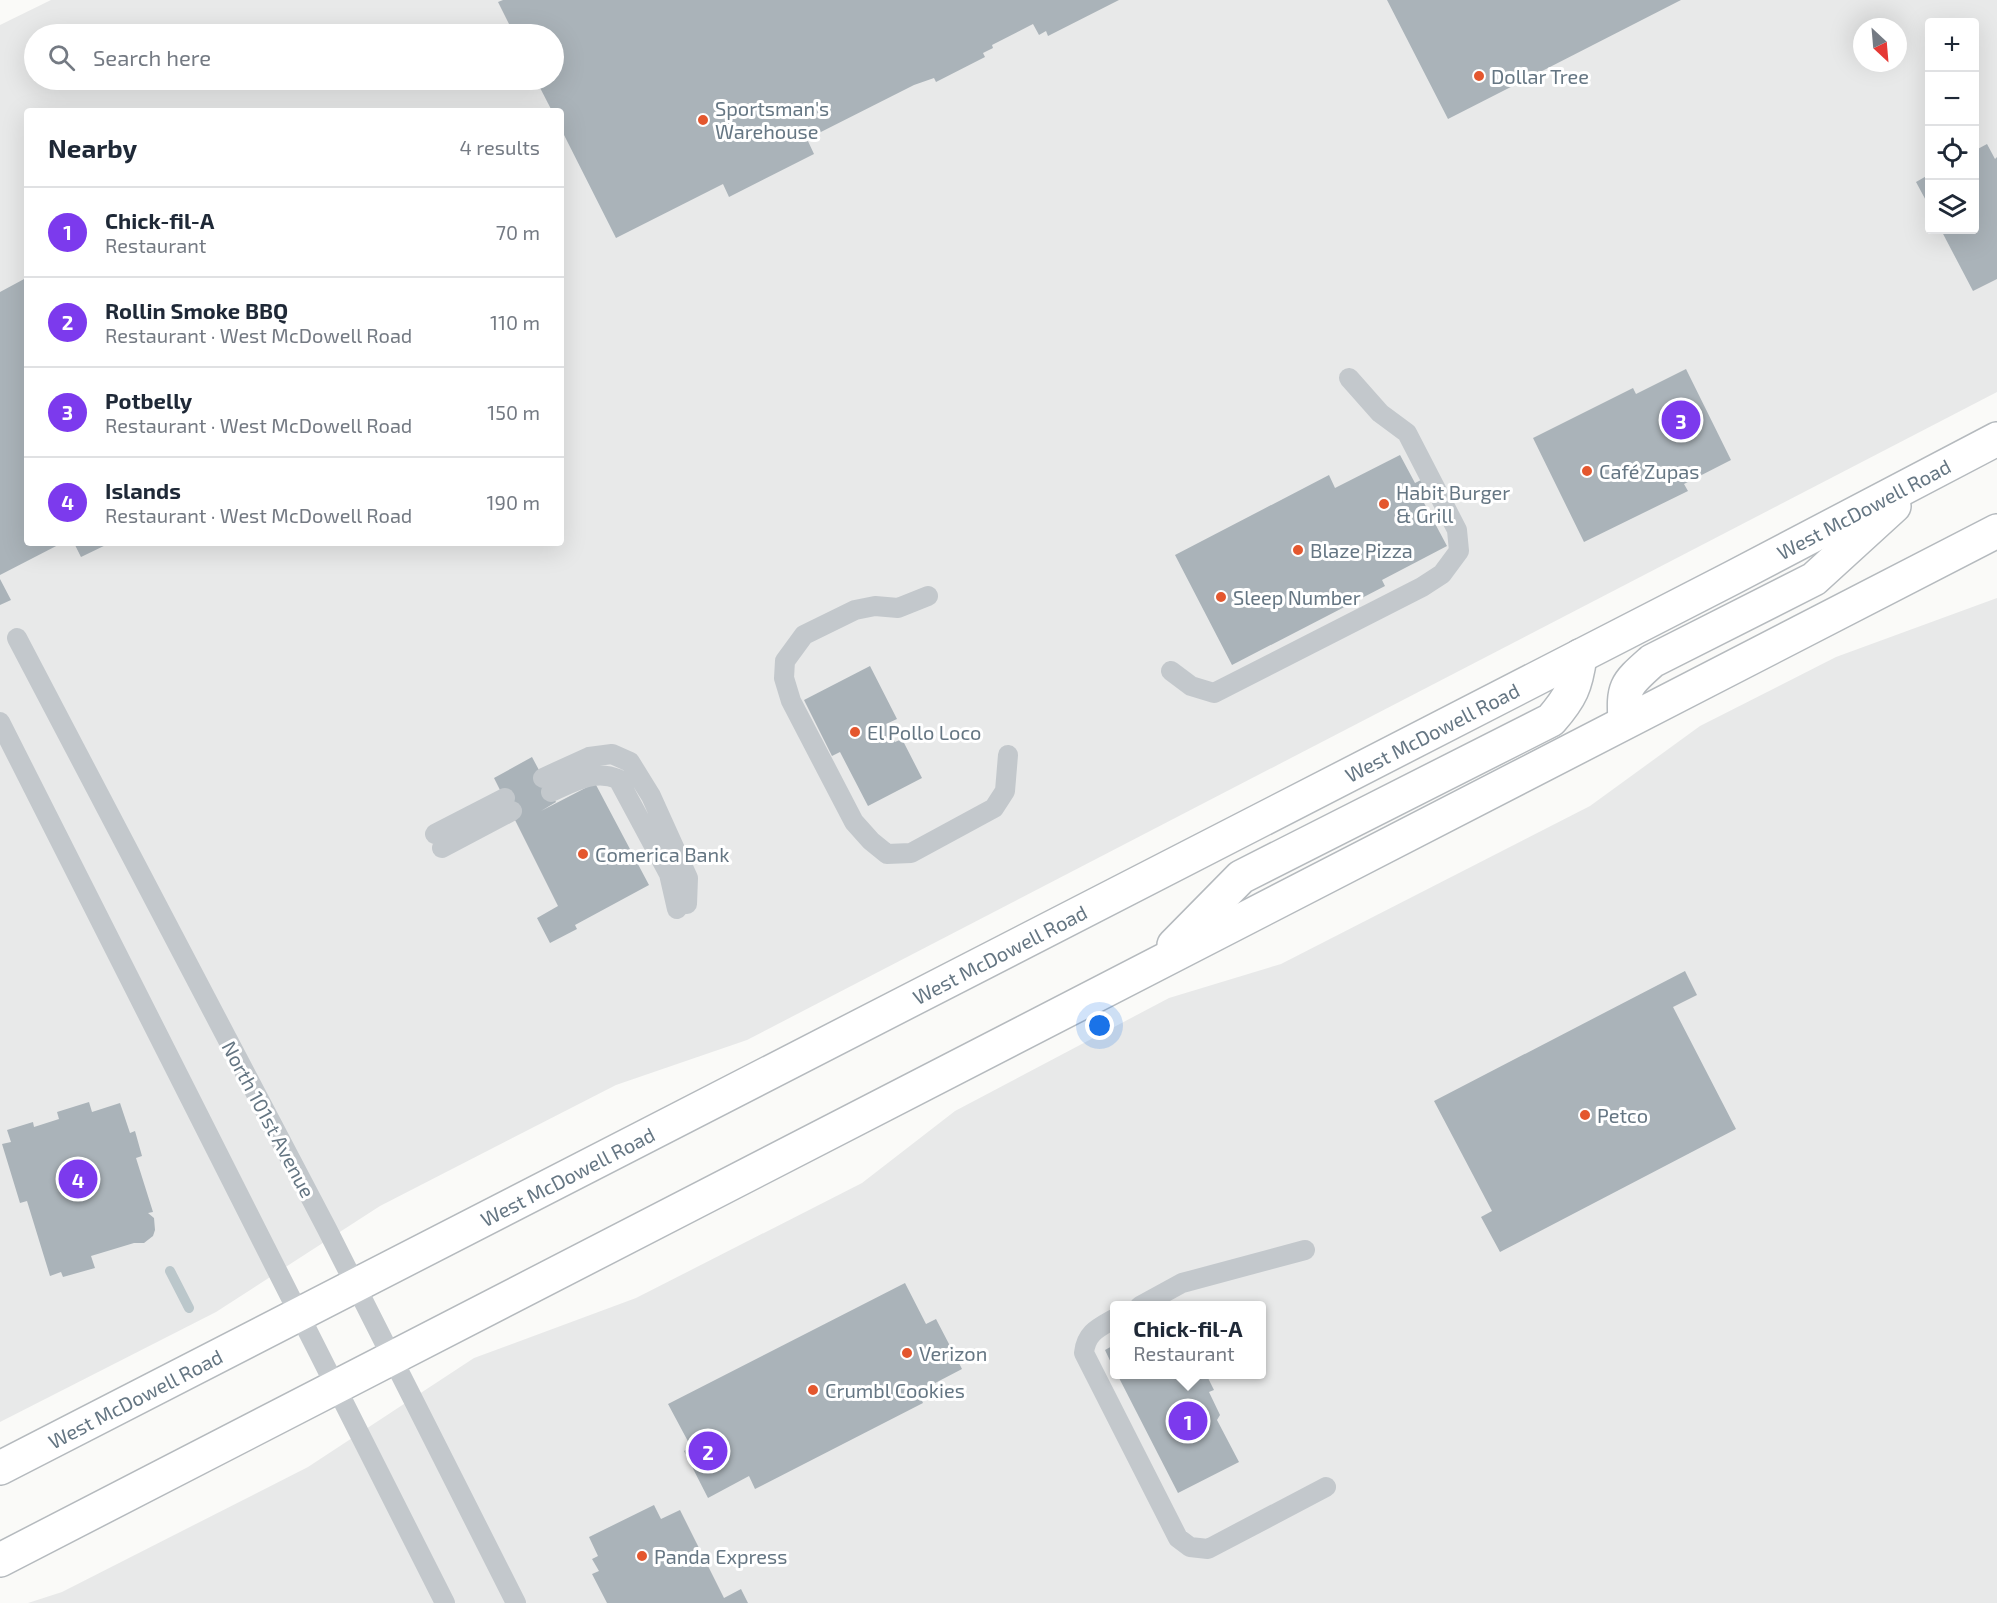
<!DOCTYPE html>
<meta charset="utf-8">
<style>
:root{--surface:#fff;--page:#f6f6f7;--text:#1f2937;--muted:#747a83;--line:#e0e1e3;--accent:#7c3aed}
body{margin:0;font-family:"Exo 2",sans-serif;background:var(--page);color:var(--text)}
.controls{position:absolute;right:18px;top:18px;display:grid;overflow:hidden;border-radius:6px;box-shadow:0 6px 24px #0002}
.controls button{width:54px;height:54px;display:grid;place-items:center;padding:0;border:0;border-bottom:2px solid var(--line);background:var(--surface);color:var(--text);font:30px sans-serif}
.compass{position:absolute;left:1853px;top:18px;width:54px;height:54px;border-radius:50%;background:var(--surface);box-shadow:0 6px 24px #0002;rotate:154deg}
.you{position:absolute;left:1100px;top:1026px;width:21px;height:21px;margin:-15px;border:4px solid #fff;border-radius:50%;background:#1a73e8;box-shadow:0 0 0 9px #1a73e833}
.badge{display:grid;place-items:center;width:39px;height:39px;border-radius:50%;background:var(--accent);color:#fff;font-size:20px;font-weight:700}
.pin{position:absolute;translate:-50% -50%;border:3px solid #fff;box-shadow:0 2px 6px #0006}
.popup{position:absolute;left:1110px;top:1301px;width:156px;height:78px;box-sizing:border-box;display:grid;place-content:center;border-radius:6px;background:var(--surface);filter:drop-shadow(0 2px 4px #0005);font-size:20px;white-space:nowrap;color:var(--muted)}
.popup b{font-size:22px;color:var(--text)}
.popup::after{content:'';position:absolute;left:50%;top:100%;margin-left:-12px;border:12px solid transparent;border-top-color:var(--surface)}
.list{margin:0;padding:0;list-style:none}
h2{display:flex;justify-content:space-between;align-items:center;height:78px;margin:0;padding:0 24px;font-size:26px}
h2 small{font-size:20px;font-weight:400;color:var(--muted)}
.list li{display:grid;grid-template-columns:39px 1fr auto;gap:18px;align-items:center;box-sizing:border-box;height:90px;padding:0 24px;border-top:2px solid var(--line)}
.list b{display:block;font-size:22px;white-space:nowrap}
.list p{margin:0;font-size:20px;white-space:nowrap;color:var(--muted)}
.list em{font-size:20px;font-style:normal;color:var(--muted)}
.icon{flex:none;width:33px;height:33px;fill:none;stroke:currentColor;stroke-width:2;stroke-linecap:round;stroke-linejoin:round}
.map{position:relative;flex:none;width:1997px;height:1603px;overflow:hidden}
.search{position:absolute;background:var(--surface);box-shadow:0 6px 24px #0002;left:24px;top:24px;width:540px;height:66px;display:flex;align-items:center;gap:15px;box-sizing:border-box;padding:0 21px;border-radius:33px;color:var(--muted);font-size:22px}
.panel{position:absolute;background:var(--surface);box-shadow:0 6px 24px #0002;left:24px;top:108px;width:540px;height:438px;border-radius:6px}
.map>svg:first-child{display:block}
.built{fill:#e8e9e9;fill-rule:evenodd}
.lines{fill:none;stroke-linecap:round;stroke-linejoin:round}
.stream{stroke:#bbc7cb;stroke-width:10}
.building{fill:#aab3b9}
.primary-casing{stroke:#b5babe;stroke-width:36}
.service{stroke:#c3c8cc;stroke-width:20}
.primary{stroke:#fff;stroke-width:33}
.poi-dot{fill:#e4572e;stroke:#fff;stroke-width:2}
.labels{text-anchor:middle;dominant-baseline:central;stroke-width:6;stroke-linejoin:round;paint-order:stroke}
.poi-label{font-size:20px;fill:#657683;stroke:#fff;text-anchor:start}
.street-label{font-size:20px;fill:#657683;stroke:#fff}
</style>
<div class="map">
<svg width="1997" height="1603" viewBox="0 0 1997 1603">
<rect width="100%" height="100%" fill="#fafaf8"/>
<path class="built" d="M51,0h1946v392l-1250,648 -131,45 -236,121 -164,106 -216,110v-1397zM1930,22h44v208h-44zM1862,27h36v36h-36zM34,34h520v46h-520zM27,111h534v432h-534z
M1997,598v1005h-1969l34,-11 246,-125 166,-109 162,-60 226,-115 93,-72 214,-113 112,-34 309,-158 110,-80 136,-69zM1114,1306h148v68h-148z"/>
<g class="lines">
<path class="stream" d="M170,1271l19,37"/>
</g>
<path class="building" d="M503,0h616l-71,36 -2,-5 -7,4 -6,-11 -41,21 1,3 -10,5 2,4 -49,25 -2,-4 -20,7 -107,54 7,15 -85,43 -6,-13 -107,54 -55,-109v-18h-9l-16,-31h18v-46h-40l-16,-32z
M1387,0h294l-233,119z
M1987,144l8,15 2,-2v122l-24,12 -32,-61h33v-79z
M1930,174v34l-14,-26z
M26,278l1,265h35l-62,32v-283z
M1686,369l45,91 -47,24 4,7 -104,51 -51,-104 100,-50 3,6z
M1400,455l15,28 6,-3 8,18 -6,3 24,45 -65,34 3,6 -153,79 -57,-110 154,-80 6,13z
M74,543h36l-29,14z
M0,579l11,21 -11,5z
M870,666l27,53 -11,5 9,18 7,-3 20,39 -54,28 -28,-54 -8,4 -28,-56z
M532,757l24,45 -15,9 54,-28 54,102 -74,40 2,4 -27,14 -13,-25 21,-12 -64,-128z
M1685,971l12,24 -24,12 63,122 -236,123 -19,-35 11,-6 -58,-110z
M89,1102l3,10 28,-9 10,30 5,-2 7,25 -6,2 17,54 -5,1 6,5 1,12 -2,6 -9,7h-10l-43,13 4,12 -32,9 -2,-5 -11,4 -23,-75 -7,2 -18,-59 9,-2 -4,-12 26,-8 1,5 25,-8 -2,-7z
M905,1283l21,41 10,-5 26,50 -44,23 5,11 -168,86 -6,-13 -41,22 -24,-47 7,-4 -23,-43z
M1114,1345v24l-9,-19z
M1117,1374h89l8,16 -5,2 11,23 -3,5 22,42 -61,31z
M654,1505l7,14 19,-9 44,88 17,-9 7,14h-141l-15,-29 7,-3 -7,-12 6,-3 -9,-19z"/>
<g class="lines">
<g class="primary-casing">
<g id="primary">
<path d="M1625,722c-2,-36 0,-37 27,-61l162,-82 80,-73"/>
<path d="M1174,945l67,-68 310,-157c20,-23 25,-34 29,-64"/>
<path id="s1" d="M0,1468l1732,-890 265,-139"/>
<path d="M0,1560l1997,-1029"/>
</g>
</g>
<path class="service" d="M928,596l-30,12 -23,-2 -20,4 -51,25 -19,26 -1,17 7,23 63,121 17,19 16,13 24,-1 83,-45 11,-17 3,-36
M17,638l310,591 189,374
M1171,671l20,15 23,7 208,-106 20,-13 17,-23 -2,-21 -50,-97 -27,-20 -31,-35
M0,722l445,881
M543,778l46,-21 23,-3 18,8 21,34 37,82 -1,26
M551,792c22,-10 43,-23 67,-13l51,95 8,35
M435,834l70,-36
M442,848l70,-37
M1140,1306l42,-23 123,-33
M1114,1319c-16,9 -28,14 -30,34l94,185 12,9 18,2 118,-62"/>
<use href="#primary" class="primary"/>
</g>
<g class="poi-dot">
<circle cx="1479" cy="76" r="6"/>
<circle cx="703" cy="120" r="6"/>
<circle cx="1587" cy="471" r="6"/>
<circle cx="1384" cy="504" r="6"/>
<circle cx="1298" cy="550" r="6"/>
<circle cx="1221" cy="597" r="6"/>
<circle cx="855" cy="732" r="6"/>
<circle cx="583" cy="854" r="6"/>
<circle cx="1585" cy="1115" r="6"/>
<circle cx="907" cy="1353" r="6"/>
<circle cx="813" cy="1390" r="6"/>
<circle cx="642" cy="1556" r="6"/>
</g>
<g class="labels">
<g class="poi-label">
<text x="1491" y="76">Dollar Tree</text>
<text x="715" y="108">Sportsman's<tspan x="715" dy="23">Warehouse</tspan></text>
<text x="1599" y="471">Café Zupas</text>
<text x="1396" y="492">Habit Burger<tspan x="1396" dy="23">&amp; Grill</tspan></text>
<text x="1310" y="550">Blaze Pizza</text>
<text x="1233" y="597">Sleep Number</text>
<text x="867" y="732">El Pollo Loco</text>
<text x="595" y="854">Comerica Bank</text>
<text x="1597" y="1115">Petco</text>
<text x="919" y="1353">Verizon</text>
<text x="825" y="1390">Crumbl Cookies</text>
<text x="654" y="1556">Panda Express</text>
</g>
<g class="street-label">
<text stroke="none"><textPath href="#s1" startOffset="2096">West McDowell Road</textPath></text>
<text stroke="none"><textPath href="#s1" startOffset="1610">West McDowell Road</textPath></text>
<text stroke="none"><textPath href="#s1" startOffset="1124">West McDowell Road</textPath></text>
<text transform="translate(269 1119) rotate(62)">North 101st Avenue</text>
<text stroke="none"><textPath href="#s1" startOffset="638">West McDowell Road</textPath></text>
<text stroke="none"><textPath href="#s1" startOffset="152">West McDowell Road</textPath></text>
</g>
</g>
</svg>
<div class="controls">
<button>+</button>
<button>−</button>
<button><svg class="icon" aria-label="locate" viewBox="0 0 24 24"><circle cx="12" cy="12" r="6"/><path d="M12 2v4M12 18v4M2 12h4M18 12h4"/></svg></button>
<button><svg class="icon" aria-label="layers" viewBox="0 0 24 24"><path d="M12 4l9 5-9 5-9-5zM3 14l9 5 9-5"/></svg></button>
</div>
<svg class="compass" viewBox="-18 -18 36 36"><path d="M0-13l5 13h-10z" fill="#e53935"/><path d="M0 13l5-13h-10z" fill="#747a83"/></svg>
<div class="you"></div>
<div class="pin badge" style="left:1188px;top:1421px">1</div>
<div class="popup"><b>Chick-fil-A</b>Restaurant</div>
<div class="pin badge" style="left:708px;top:1451px">2</div>
<div class="pin badge" style="left:1681px;top:420px">3</div>
<div class="pin badge" style="left:78px;top:1179px">4</div>
<div class="search"><svg class="icon" aria-label="search" viewBox="0 0 24 24"><circle cx="10" cy="10" r="6"/><path d="M15 15l6 6"/></svg>Search here</div>
<section class="panel">
<h2>Nearby<small>4 results</small></h2>
<ul class="list">
<li><span class="badge">1</span><div><b>Chick-fil-A</b><p>Restaurant</p></div><em>70 m</em></li>
<li><span class="badge">2</span><div><b>Rollin Smoke BBQ</b><p>Restaurant · West McDowell Road</p></div><em>110 m</em></li>
<li><span class="badge">3</span><div><b>Potbelly</b><p>Restaurant · West McDowell Road</p></div><em>150 m</em></li>
<li><span class="badge">4</span><div><b>Islands</b><p>Restaurant · West McDowell Road</p></div><em>190 m</em></li>
</ul>
</section>
</div>
